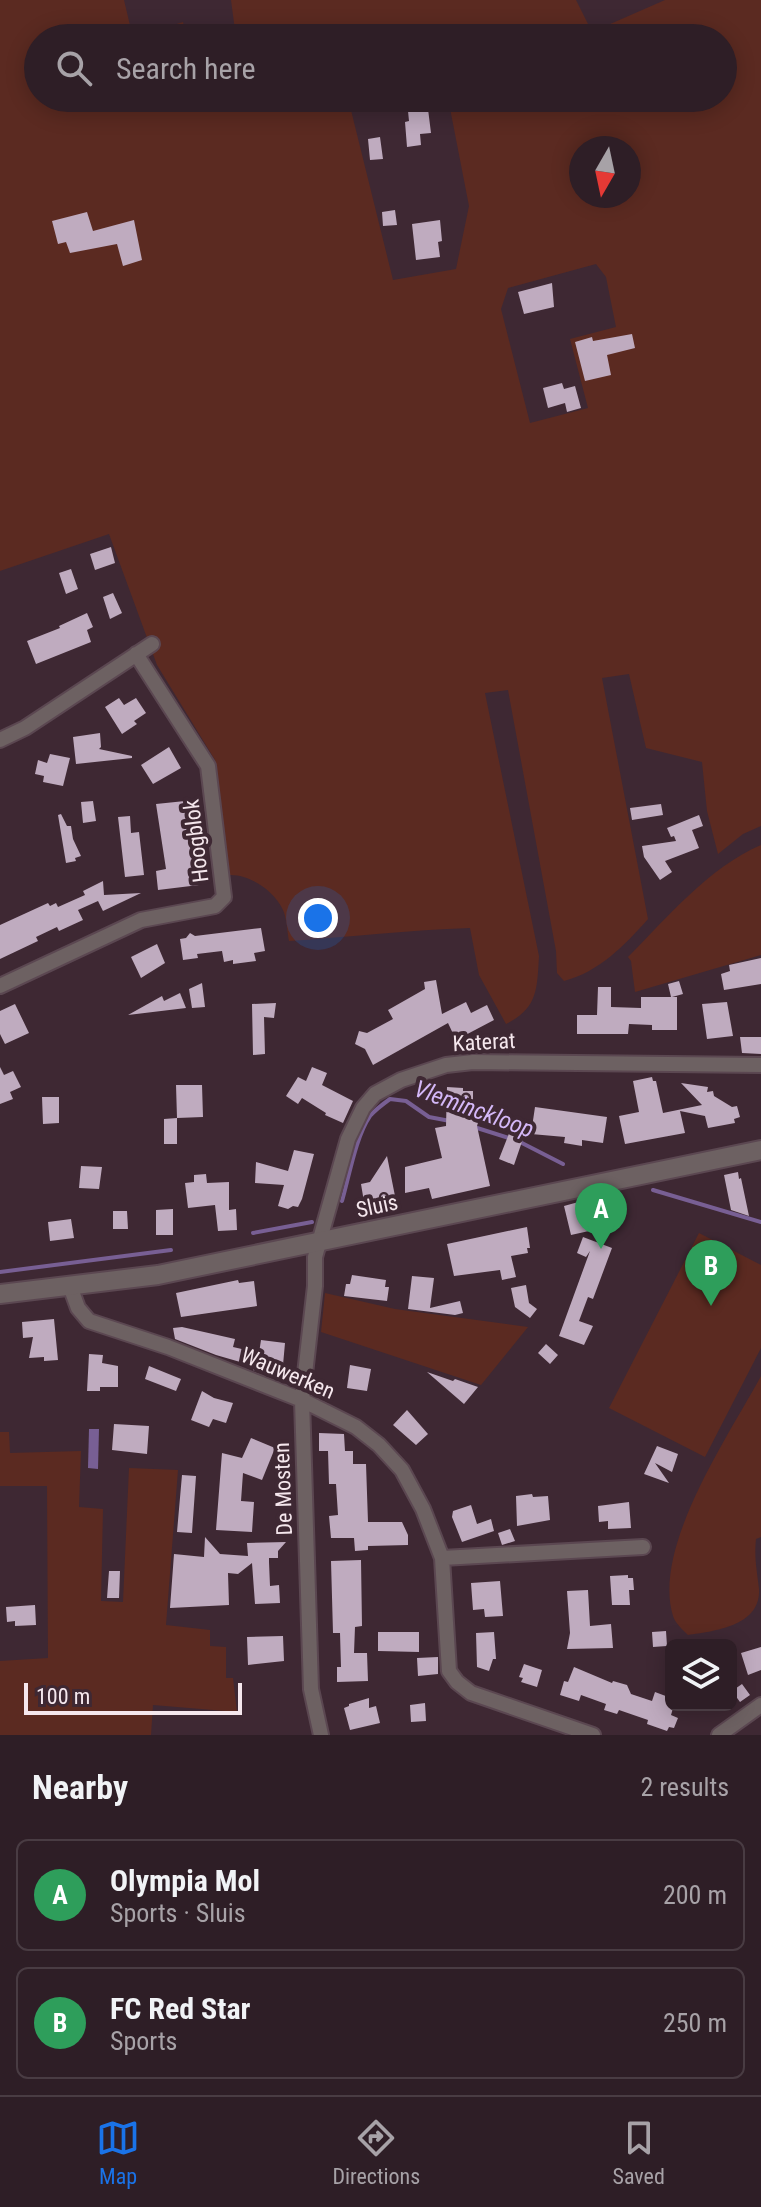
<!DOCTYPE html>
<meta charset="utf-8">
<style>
:root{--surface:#2e1e26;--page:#36272e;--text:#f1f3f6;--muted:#a7a2a7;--line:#493c43;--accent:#1a73e8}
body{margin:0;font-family:"Roboto Condensed",sans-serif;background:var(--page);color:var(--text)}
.controls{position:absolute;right:24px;bottom:24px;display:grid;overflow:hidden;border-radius:12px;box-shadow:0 4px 20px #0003}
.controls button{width:72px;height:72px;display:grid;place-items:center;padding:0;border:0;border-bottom:2px solid var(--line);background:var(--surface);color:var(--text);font:40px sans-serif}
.compass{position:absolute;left:569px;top:136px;width:72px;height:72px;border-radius:50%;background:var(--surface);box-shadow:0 4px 20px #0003;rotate:189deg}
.scale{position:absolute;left:24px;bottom:20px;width:218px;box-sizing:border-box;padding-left:8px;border:4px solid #f5e7ed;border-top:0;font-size:22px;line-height:28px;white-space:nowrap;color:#f5e7ed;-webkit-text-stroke:6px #3e2833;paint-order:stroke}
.you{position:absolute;left:318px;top:918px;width:28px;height:28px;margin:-20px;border:6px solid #fff;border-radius:50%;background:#1a73e8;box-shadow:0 0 0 12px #1a73e833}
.badge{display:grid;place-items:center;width:52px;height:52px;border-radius:50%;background:var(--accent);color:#fff;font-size:26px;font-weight:700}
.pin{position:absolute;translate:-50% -66px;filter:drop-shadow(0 2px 4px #0008)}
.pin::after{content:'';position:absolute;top:42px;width:28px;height:24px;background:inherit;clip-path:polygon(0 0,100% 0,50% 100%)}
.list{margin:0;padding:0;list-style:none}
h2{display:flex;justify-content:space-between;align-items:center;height:104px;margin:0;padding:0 32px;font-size:34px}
h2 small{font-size:26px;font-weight:400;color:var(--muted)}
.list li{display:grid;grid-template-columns:52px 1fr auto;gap:24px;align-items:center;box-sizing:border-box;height:112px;margin:0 16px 16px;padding:0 16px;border:2px solid var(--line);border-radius:12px}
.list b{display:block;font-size:30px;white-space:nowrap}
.list p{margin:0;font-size:26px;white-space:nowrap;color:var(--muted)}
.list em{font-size:26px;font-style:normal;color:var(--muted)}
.icon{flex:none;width:44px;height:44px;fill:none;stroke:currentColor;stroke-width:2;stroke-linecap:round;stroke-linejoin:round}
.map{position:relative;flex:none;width:761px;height:1735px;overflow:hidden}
.search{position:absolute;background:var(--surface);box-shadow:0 4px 20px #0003;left:24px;right:24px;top:24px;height:88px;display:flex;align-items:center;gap:20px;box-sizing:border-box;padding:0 28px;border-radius:44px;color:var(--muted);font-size:30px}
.sheet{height:360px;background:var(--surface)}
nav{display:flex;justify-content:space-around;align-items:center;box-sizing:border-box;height:112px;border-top:2px solid var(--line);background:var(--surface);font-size:22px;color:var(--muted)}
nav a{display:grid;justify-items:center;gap:4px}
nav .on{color:var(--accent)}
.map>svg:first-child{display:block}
.green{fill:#5b2a21;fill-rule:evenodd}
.water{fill:#785f94}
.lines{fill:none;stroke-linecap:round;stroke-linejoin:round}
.stream{stroke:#785f94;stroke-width:4}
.building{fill:#bfabbf}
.minor-casing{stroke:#5b4751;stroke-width:18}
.tertiary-casing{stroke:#5b4751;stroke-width:22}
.minor{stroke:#6d6162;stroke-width:14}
.tertiary{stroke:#6d6162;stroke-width:18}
.labels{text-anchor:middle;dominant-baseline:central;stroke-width:8;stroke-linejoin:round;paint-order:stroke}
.street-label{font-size:22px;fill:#f5e7ed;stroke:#3e2833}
.water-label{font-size:24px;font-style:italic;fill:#d4b8f8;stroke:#3e2833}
</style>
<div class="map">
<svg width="761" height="1735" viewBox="0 0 761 1735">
<rect width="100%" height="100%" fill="#3e2833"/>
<path class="green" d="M0,0h124l9,38h-95v60h164l4,14 31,-14h111l45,182 63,-11 13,-63 -21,-108h275v-60h-487l-5,-38h345l16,32 73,-32h96v826l-18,8 -25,20 -11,-43 -5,-49 -56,-14 -17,-74 -27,4 46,241c-23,26 -49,53 -84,62l-7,-8 -1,-22 -48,-261 -23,3 54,263c-2,33 -1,52 -33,68l-27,-49 -9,-47c-61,2 -120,9 -181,13 -2,-10 -2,-24 -7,-33 -9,-18 -33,-34 -53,-33l-14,-115 -58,-95 -48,-131 -109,37zM581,148h48v48h-48zM596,264l10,13 10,50 -46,12 18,69 -58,15 -29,-114 7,-21z
M183,22l4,16h-54z
M761,845v110l-126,37 -4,-31 -3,-4c40,-40 80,-89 133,-112z
M699,1233l62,32v83l-56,109 -96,-49z
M325,1293l70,16 133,18 -47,58 -160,-53z
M761,1376v161l-5,2c-2,20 1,31 3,50 2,37 -44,42 -71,46 -5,-5 -13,-12 -15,-19 -21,-69 55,-179 88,-240z
M0,1432h9l1,21 71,-2 -2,56 24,2 -2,92 22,1 6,-134 49,2 -12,155 44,5v16l16,1v31h7l4,34 -84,-7 -2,30h-151v-74l48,-3 -1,-172h-47z"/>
<path class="water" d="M89,1429h10l-1,40 -10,-1z"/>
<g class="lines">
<path class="stream" d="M474,1127l38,12
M520,1142l43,22
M653,1190l108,32
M342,1201c7,-24 14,-65 28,-85 6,-7 13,-12 20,-17l16,2 23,16 21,4
M253,1233l59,-11
M0,1272l171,-22"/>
</g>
<path class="building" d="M428,109l3,24 -11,1 1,11 -14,2 -2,-25 4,-1 -1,-10z
M380,137l3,22 -13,1 -2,-21z
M395,210l2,15 -14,1 -1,-14z
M87,212l6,19 41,-11 8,40 -19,6 -6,-22 -47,9 -4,-11 -8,2 -6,-23z
M440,220l2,21 -4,1 2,15 -24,3 -4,-36z
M552,283l2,24 -30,7 -6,-22z
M632,334l3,14 -28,7 4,20 -26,6 -10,-39 17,-5 1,4z
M562,383l2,6 11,-3 6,22 -14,4 -2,-9 -17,5 -5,-20z
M111,547l4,16 -20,7 -5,-16z
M71,569l7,20 -12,5 -7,-21z
M113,593l9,20 -12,6 -7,-22z
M87,613l6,14 -6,3 4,12 -55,22 -9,-23 33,-13 -1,-2z
M119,698l5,7 12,-7 10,15 -12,8 3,3 -15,10 -17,-27z
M100,733l1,14 -2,2 33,7v2l-56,6 -3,-27z
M169,747l12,21 -28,16 -12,-19z
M50,754l20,4 -7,28 -20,-4 1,-6 -9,-2 3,-14 9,3z
M93,801l3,20 -13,2 -2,-21z
M185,801l1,10h4l9,74 -41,5 -2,-19 10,-2 -10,-65z
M661,804l2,11 -31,5 -2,-12z
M61,814l6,12h4l2,13 8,17 -6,2 1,3 -10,2 -8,-48z
M699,815l4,11 -11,4 7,18 -34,13 7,11 -12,8 -16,-23 -2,-11 34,-5 -2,-5 -3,1 -4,-9z
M130,816l1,17 8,-1 5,43 -19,2 -7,-60z
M103,881l1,14 37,-2 -38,18 -5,-10 -20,9 5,10 -24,11 -2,-4 -21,10 2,4 -38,18v-34l48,-22 2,3 6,-3 2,4 27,-12 -2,-4z
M261,928l4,23 -11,2 2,8 -23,3v-4l-9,2 -2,-11 -25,3 1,4 -15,2 -3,-21 6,-1 4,-5 5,3z
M157,944l8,19 -24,15 -10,-21z
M761,958v26l-37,6 -3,-16 9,-3 -1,-6z
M436,980l6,34 24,-12 5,11 16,-8 7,15 -38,20 -8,-17 -75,42 -8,-16 -10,-5 4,-13 8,2 26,-14 -5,-9 37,-21 -1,-7z
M679,981l4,13 -11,3h5v33h-25v-5l-23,-1 -1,10h-51v-19h20l1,-28h13v20l30,1v-11h30l-3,-13z
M202,983l3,24 -13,1 -3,-19z
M180,993l6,15 -58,7 34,-19 2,5z
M727,1002l6,34 -26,3 -5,-35z
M276,1003l-2,15 -10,-1 1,37 -12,1 -1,-51z
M15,1004l14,29 -24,11 -5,-10v-23z
M740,1037h21v17l-19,-1z
M0,1067l4,8 9,-4 8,16 -11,5 3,7 -13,5z
M312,1067l15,6 -5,12 31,16 -10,22 -18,-8 1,-2 -24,-15 -4,6 -12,-8 12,-19 8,4z
M652,1077l1,4h3l7,32 39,-8 -21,-22 27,4 -1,5 6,-1 1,5 18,11 5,-1 3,11 -6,2 1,4 -27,5 -3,-12 -25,-5 5,22 -60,11 -6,-28 20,-4 -6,-31z
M176,1085h26l1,32 -26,1z
M447,1087l16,1v3h10v16l9,2 -5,17 13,60 -58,13 -3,-11 -24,5v-26l37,-9 -7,-30 11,-2z
M42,1097h17v26l-16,1z
M535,1107l72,10 -4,26 -21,-3v6l-18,-3 1,-6 -34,-3z
M177,1118v26h-13v-25z
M512,1126l14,4 -12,35 -15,-6z
M294,1150l20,4 -12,45 -4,8 -5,-1 -5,3 -10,-3 6,-21 -29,-2 1,-21 32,9z
M387,1156l8,40 -31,6 -3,-18 9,-2z
M81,1166l21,1 -3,22 -20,-1z
M738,1172l1,7 2,-1 8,38 -18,-6 -7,-35z
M206,1174l1,9 22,-1v28l7,-1 1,21 -19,1 -3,-26 -27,3 -3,-25 9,-1v-7z
M582,1201l7,30 -18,4 -7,-29z
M173,1209v26h-17v-25z
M113,1211h14l1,18h-15z
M71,1219l3,19 -24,3 -2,-19z
M527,1227l3,21h-3l1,5 -17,3 5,21 -14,3 -2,-10 -46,6 -7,-32z
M583,1237l29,11 -19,51 -5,-2 -9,24 14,5 -9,19 -25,-9 31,-85 -4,6 -9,-4z
M352,1275l34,5 -1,7h4l-2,14 -43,-5 2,-12h4z
M412,1276l22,2 -4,30 30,-7 3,12 -8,2 -47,-6z
M238,1280l1,3 15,-2 3,25 -76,11 -5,-24z
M526,1285l3,18 8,6 -7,9 -15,-11 -4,-19z
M54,1319l4,41 -14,1v-4l-15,1 4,-21 -10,1 -1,-16z
M182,1327l53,12 -2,8 26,6 2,-13 24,3 -2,22 -9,-1 -2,10 -14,-2 -5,-2 1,-4 -38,-11 -41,-16 -2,-11z
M546,1344l12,11 -8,9 -12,-11z
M89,1354l14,1 -1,8 16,3v21h-18v4h-13z
M350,1365l21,4 -4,22 -20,-3z
M149,1366l32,13 -5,12 -31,-12z
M427,1372l26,9 2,-2 23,8 -14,17z
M202,1391l12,7 19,5 -7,20 -13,-4 -4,8 -18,-7z
M407,1410l21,24 -12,11 -23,-20z
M114,1424l35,2 -2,28 -35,-4z
M319,1433l25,1 1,17h8v13h13l2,58h34l6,13v10l-40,1v4l-13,1 -1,-13h-23l-2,-22 9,-1 -2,-31h-7l-1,-33h-9z
M251,1438l24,10 -13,32 -19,-7 -2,28 13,1 -2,30 -36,-2 6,-77 20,5z
M657,1446l21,8 -6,18 -17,-9 14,20 -25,-9z
M182,1475l14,1 -4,57 -15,-1z
M532,1494l1,3 15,-1 2,24 -33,6 -1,-30z
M629,1502l2,26 -23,1v-8l-9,1 -1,-16z
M471,1505l6,19 14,-5 3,12 -32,11 -10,-25 1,-6z
M510,1529l5,12 -13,4 -4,-12z
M205,1537l15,17 28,2 -1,-13 39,-1 -8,9v7h-9v4l1,24 9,-1 1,18 -25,1 -3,-41 -14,11 -10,-1 1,32 -59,3 4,-54 30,3z
M361,1560l1,66 -7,1 -1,26h13l1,28 -31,1v-15h4l-1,-34h-7l-2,-72z
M109,1571h11l-1,27h-12z
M628,1575v3h5l1,12h-5l1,15h-18l-2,-29z
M500,1581l3,35 -18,1 -1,-8 -11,1 -2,-27z
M588,1590l2,36 21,-2 2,24 -46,1 3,-16 -3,-42z
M35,1605l1,20 -21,1v-5l-8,1 -1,-15z
M666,1631l1,15 -14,1 -1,-15z
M378,1632h41v20l-41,-1z
M494,1632l2,27h-3l-4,12 -12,-4 -1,-34z
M283,1636l1,25 -36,4 -1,-28z
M761,1647v23l-13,5 -7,-22z
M438,1657v17l-20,2 -1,-18z
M524,1664l18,6 -5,17 -16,-5 2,-4 -4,-1z
M574,1667l38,16 1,-2 14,4 4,9 21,7 3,-9 16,6v7h3l-3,10 7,3 -4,10 -5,-1 -2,4 -20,-7 1,-4 -29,-10 -2,4 -13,-4 2,-6 -25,-9 -2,6 -19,-6 4,-14 4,1z
M742,1684l8,11 -10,7 -8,-11z
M369,1698v10l7,-2 4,17 -30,7 -6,-22 5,-2v-2z
M425,1703l1,18 -15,1 -1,-17z"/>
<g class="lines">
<g class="minor-casing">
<path id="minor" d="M0,740l25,-12 127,-84
M0,986l141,-66 74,-14 9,-9 -16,-131 -72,-112
M70,1286l8,22 11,13 79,26 134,53 54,27 23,18 23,25 21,39 19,49 7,113 8,11 14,11 122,42
M442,1558l201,-11
M321,1735l-10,-46 -9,-289 13,-114v-29l33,-118 15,-31 12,-14 26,-14 45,-15 27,-3 288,3
M719,1735l42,-30"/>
</g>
<g class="tertiary-casing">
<path id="tertiary" d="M0,1294l158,-19 603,-125"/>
</g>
<use href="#minor" class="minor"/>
<use href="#tertiary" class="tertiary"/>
</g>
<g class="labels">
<g class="street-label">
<text transform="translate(196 841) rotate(-97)">Hoogblok</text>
<text transform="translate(484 1042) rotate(-3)">Katerat</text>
<text transform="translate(377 1206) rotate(-12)">Sluis</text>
<text transform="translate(288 1373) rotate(23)">Wauwerken</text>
<text transform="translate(283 1489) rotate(-92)">De Mosten</text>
</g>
<g class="water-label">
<text transform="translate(474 1109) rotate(20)">Vleminckloop</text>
</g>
</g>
</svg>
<div class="controls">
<button><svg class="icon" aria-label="layers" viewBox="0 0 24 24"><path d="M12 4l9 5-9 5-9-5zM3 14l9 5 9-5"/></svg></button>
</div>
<svg class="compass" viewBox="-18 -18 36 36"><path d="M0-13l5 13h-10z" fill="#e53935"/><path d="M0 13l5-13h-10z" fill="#a7a2a7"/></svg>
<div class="scale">100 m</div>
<div class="you"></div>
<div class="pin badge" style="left:601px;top:1249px;background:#2e9e5b">A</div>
<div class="pin badge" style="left:711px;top:1306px;background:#2e9e5b">B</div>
<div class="search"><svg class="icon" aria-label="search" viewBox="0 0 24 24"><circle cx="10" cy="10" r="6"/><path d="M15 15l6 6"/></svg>Search here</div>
</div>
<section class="sheet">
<h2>Nearby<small>2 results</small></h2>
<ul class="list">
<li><span class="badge" style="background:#2e9e5b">A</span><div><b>Olympia Mol</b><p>Sports · Sluis</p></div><em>200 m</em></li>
<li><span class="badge" style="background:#2e9e5b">B</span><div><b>FC Red Star</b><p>Sports</p></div><em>250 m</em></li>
</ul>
</section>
<nav>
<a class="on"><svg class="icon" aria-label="map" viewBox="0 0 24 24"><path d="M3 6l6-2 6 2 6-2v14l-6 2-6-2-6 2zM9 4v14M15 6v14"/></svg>Map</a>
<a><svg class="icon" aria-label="directions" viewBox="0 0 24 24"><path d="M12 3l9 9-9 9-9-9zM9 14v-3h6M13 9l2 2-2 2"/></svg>Directions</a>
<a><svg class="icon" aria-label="saved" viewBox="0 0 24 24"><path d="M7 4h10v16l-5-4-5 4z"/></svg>Saved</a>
</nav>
